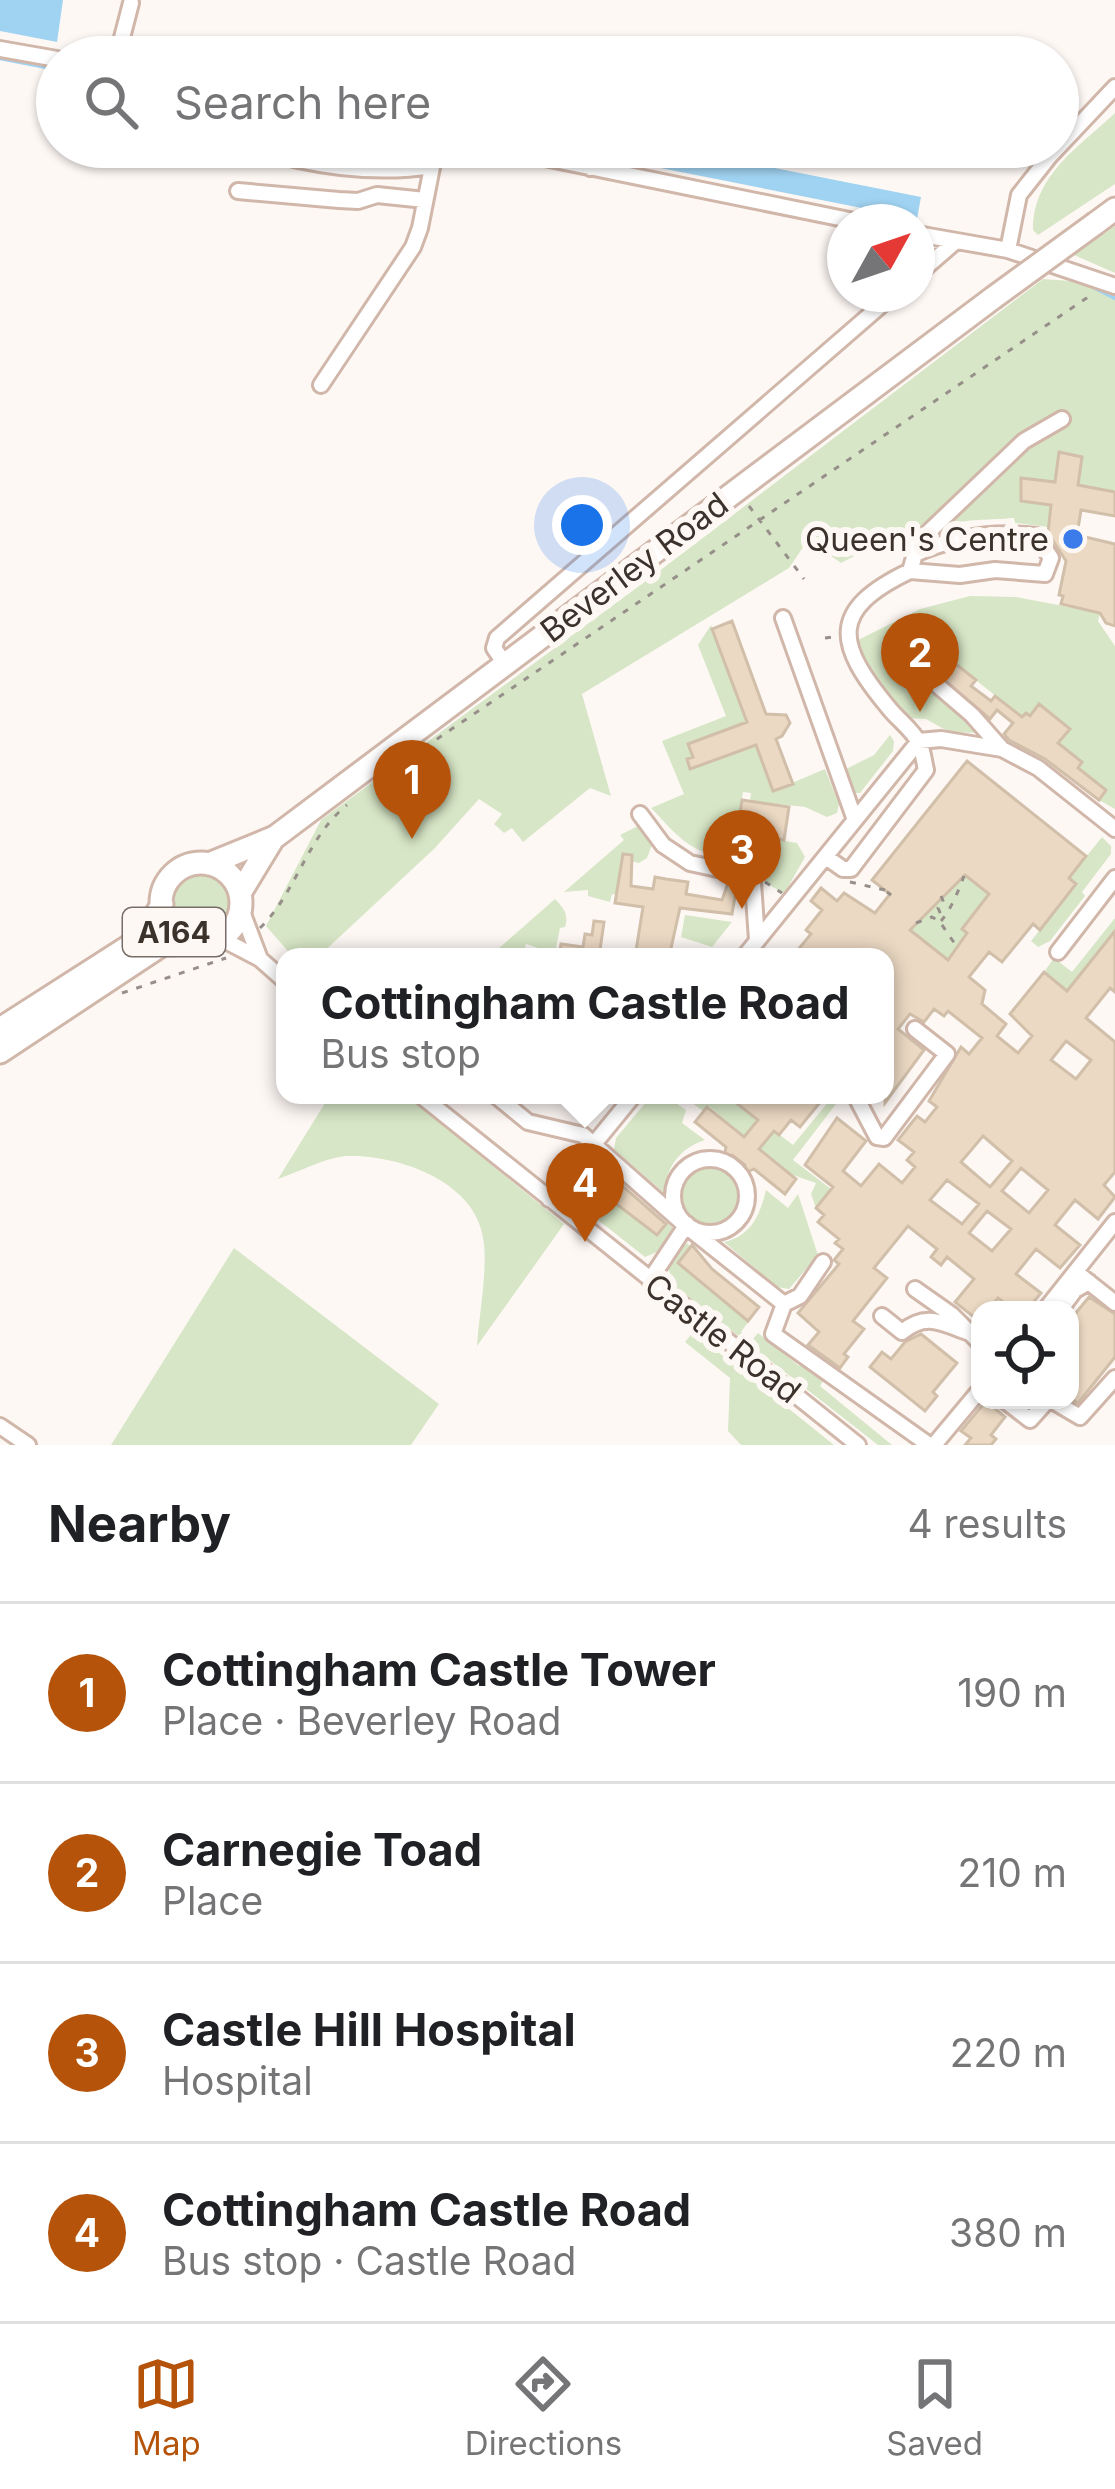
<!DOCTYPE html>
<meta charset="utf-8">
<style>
:root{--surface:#fff;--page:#f2f2f2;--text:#202124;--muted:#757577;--line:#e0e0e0;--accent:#b45309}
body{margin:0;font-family:Inter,sans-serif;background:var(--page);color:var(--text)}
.controls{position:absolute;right:36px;bottom:36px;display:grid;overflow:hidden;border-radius:24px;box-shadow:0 3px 9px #0004}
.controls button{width:108px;height:108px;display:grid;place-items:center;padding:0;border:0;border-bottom:3px solid var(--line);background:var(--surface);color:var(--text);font:60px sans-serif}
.compass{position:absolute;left:827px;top:204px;width:108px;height:108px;border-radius:50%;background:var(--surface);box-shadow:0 3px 9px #0004;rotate:50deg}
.you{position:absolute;left:582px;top:525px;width:42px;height:42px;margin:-30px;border:9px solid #fff;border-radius:50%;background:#1a73e8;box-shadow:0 0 0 18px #1a73e833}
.badge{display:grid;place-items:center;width:78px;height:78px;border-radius:50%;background:var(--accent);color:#fff;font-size:39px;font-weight:700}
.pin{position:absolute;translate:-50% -99px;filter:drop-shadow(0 3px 6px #0008)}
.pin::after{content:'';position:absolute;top:63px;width:42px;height:36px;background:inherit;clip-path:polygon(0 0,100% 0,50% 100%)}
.popup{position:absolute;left:276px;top:948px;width:618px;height:156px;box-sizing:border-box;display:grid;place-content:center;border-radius:24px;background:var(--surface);filter:drop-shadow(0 3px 9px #0005);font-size:39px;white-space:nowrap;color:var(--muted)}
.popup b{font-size:45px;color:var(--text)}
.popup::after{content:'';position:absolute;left:50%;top:100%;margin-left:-24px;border:24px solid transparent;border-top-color:var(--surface)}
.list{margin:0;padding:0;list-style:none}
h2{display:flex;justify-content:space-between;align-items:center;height:156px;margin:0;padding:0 48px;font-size:51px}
h2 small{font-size:39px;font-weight:400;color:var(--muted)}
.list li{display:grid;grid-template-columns:78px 1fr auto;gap:36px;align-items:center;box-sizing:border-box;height:180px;padding:0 48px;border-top:3px solid var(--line)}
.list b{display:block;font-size:45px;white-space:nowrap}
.list p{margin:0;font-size:39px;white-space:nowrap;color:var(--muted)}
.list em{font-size:39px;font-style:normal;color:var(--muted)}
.icon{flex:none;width:66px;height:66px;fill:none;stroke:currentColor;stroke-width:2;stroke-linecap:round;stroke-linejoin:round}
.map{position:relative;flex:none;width:1115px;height:1445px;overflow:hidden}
.search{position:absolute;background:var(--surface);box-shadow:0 3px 9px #0004;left:36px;right:36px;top:36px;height:132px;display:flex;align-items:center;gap:30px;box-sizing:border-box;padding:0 42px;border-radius:66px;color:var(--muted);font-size:45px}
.sheet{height:876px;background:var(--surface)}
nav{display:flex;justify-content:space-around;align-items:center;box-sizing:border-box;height:168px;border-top:3px solid var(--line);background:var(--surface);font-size:33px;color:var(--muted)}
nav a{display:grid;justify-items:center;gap:6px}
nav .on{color:var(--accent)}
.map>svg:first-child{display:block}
.green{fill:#d7e6c6}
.water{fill:#a0d3f2}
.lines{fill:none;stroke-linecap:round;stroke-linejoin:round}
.stream{stroke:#a0d3f2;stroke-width:4.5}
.building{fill:#ebd9c3;stroke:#d1bfaa;stroke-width:3;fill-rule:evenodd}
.minor-casing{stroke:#d1b7aa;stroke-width:20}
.highway-casing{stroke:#d1b7aa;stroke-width:27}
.path{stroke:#978f8a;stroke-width:3;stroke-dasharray:6 9;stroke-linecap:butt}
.minor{stroke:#fff;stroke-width:14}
.highway{stroke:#fff;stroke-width:21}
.highway-bridge-casing{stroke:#d1b7aa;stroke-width:27;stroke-linecap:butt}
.highway-bridge{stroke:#fff;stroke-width:21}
.poi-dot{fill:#3c7bea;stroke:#fef8f5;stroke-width:4.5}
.labels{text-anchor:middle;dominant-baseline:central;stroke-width:12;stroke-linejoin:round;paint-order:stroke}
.shield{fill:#fef8f5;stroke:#766d68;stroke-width:3}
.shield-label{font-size:30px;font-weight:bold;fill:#3c322c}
.poi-label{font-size:33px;fill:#3c322c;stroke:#fef8f5;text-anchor:end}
.street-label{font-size:33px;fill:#3c322c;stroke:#fef8f5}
</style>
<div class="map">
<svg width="1115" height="1445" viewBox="0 0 1115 1445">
<rect width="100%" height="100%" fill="#fef8f5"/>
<path class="green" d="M1115,113v71l-77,51 -5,-5c0,-55 45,-82 82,-117z
M1115,226v47l-41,-18z
M1043,279l41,3 31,15v195l-37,-7 3,-28 -22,-5 -4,30 -34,-4 1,23 29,4 -3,22 -33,-4 -1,-5c-51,4 -66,-3 -105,35l-19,-16 -49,26 -33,-23 -19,28 -207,126 29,102 -21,-8 -67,54 -11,-14 -8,5 -10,-9 8,-10 -23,-15 -44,49 -117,109h-25l-27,-31 55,-106 337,-248z
M970,596l46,1 84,16 -2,8 17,25v163l-16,-9 7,-10 -29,-22 5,-6 -24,-19 11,-13 -30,-25 -9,11 -4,-3 -4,4 -114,-91 -11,13 5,12 -5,7 83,75 -31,-1 -23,-13 -21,-1 -47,-66 -4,-10 66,-33z
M711,625l36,97 -58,22 4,13 -6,3 3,9 66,-24 17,46 52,-22 14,35 -2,9 -10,4 -22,-10 -55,-6 1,-8 -8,-1 -6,41 60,10 8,14 -21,37 -24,-15v-7c-19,-17 -43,-13 -65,-24 -17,-9 -30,-26 -44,-40l33,-14 -22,-53 64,-25 -28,-71z
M890,735l4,6 -1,10 -33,42h-7l-11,-22 32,-16z
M640,825l13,17 -6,16 -8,5 -18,-4 -4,36 -5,-1 -2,8 -22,-6v-6l-24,2 60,-52 -4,-5z
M1102,837l9,9v8l-29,38 3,4 -35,45 -12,6 -7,-6 44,-56 -6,-7z
M172 903a30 30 0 1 1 60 0a30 30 0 1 1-60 0Z
M965,875l26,16 -28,38 4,4 -17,29 -40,-32z
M555,899c9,9 14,16 10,28l-5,1 -4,20 -6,4 -24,-8 -3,13h-22l-3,-8z
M685,915l47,7 -20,25 -31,-10z
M1115,918v13l-48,60 -23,-19 10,-14 18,14z
M330,1095h76l158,129 -87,122c2,-32 10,-70 7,-102 -5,-62 -84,-89 -136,-88 -22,1 -49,16 -70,23z
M652,1095h12l22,15 -4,13 23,17c-25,8 -39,27 -41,53l-50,-44 2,-11z
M681,1095h45l19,15 6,-6 13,15 -14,23 -41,-36 -6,5z
M834,1095h9l-50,65 38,29 -15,19 -5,-14 5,-11 -26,-9 -37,-29 12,-3 6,-14 22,17z
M674 1195a37 37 0 1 1 74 0a37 37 0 1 1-74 0Z
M592,1165l3,2 -10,14 29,23 12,-12v19l30,24 11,-12 7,6 -17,23 -12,5 -67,-53 -4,-14z
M766,1190l22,18 10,-14 20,61 -29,34 -12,-2 -53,-45c27,-6 36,-27 42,-52z
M687,1243l3,3 -12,18 71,57 -8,11 11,8 6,-7 41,33 5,-6 22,17 -6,9 72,59h-14l-206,-161 -4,-18z
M234,1248l205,156 -28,41h-300z
M693,1332l141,113h-93l-13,-14 2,-53 -45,-36z"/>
<path class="water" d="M0,0h63l-6,42 -57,-11z
M603,147h65l253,50 -4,22 -317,-63z"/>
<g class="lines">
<path class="stream" d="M0,58l57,11
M1088,284l27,14"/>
</g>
<path class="building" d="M1059,452l23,5 -4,28 37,7v24l-34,-6 -4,25 38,9v82l-9,-3 -6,-10 -39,-9 2,-8 -4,-1 7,-34 -18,-28 3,-28 -30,-4v-23l34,4z
M732,621l34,93 20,1 4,8 -8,13 -6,3 17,45 -20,7 -17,-46 -66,24 -3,-10 6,-2 -5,-13 59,-22 -35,-93z
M908,626l68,54 -5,6 20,15 4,-5 27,21 4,-4 4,3 9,-12 31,25 -12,14 24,19 -4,6 28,22 -7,10 -54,-41 -36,-19 -5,-6 9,-11 -16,-13 -7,9 -81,-69 -8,-16z
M967,761l119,95 -17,22 7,6 -36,46 -7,-6 -31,38 -13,-10 -20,25 16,13 -3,14 24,20 -9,12 21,17 14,-17 -22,-22 34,-42 23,19 48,-60v61l-5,-4 -24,30 29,24v130l-11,13 11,12 -17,22 -23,-19 -20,25 25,20 -20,23 -24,-19 -20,25 25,19 -14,17h-14l-15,-12 -10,12h-8v12l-25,-20 19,-23 -27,-22 -6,8 -10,-8 6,-8 -29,-23 -34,42 13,10 -34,43 11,8 -20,25 4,3 -8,11 -32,-23 11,-13 -21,-19 41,-49 -5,-4 9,-11 -8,-6 4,-4 -21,-17 6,-7 -8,-7 17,-21 -28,-22 32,-47 29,23 -23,30 18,15 18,-22 23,19 13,-16 -8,-7 7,-8 -16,-12 19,-24 8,6 12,-15 -8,-6 32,-54 8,7 13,-16 -34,-27 -4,5 -10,-7 -10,13 -14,-8 -12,15 26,21 -39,53v-146h-93l19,-23 -5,-4 16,-20 -11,-9 10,-13 16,13 7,-8 31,20 15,-19 -18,-14zM965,875l24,19 -27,35 5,4 -19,27 -38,-30zM1066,1041l25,19 -15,19 -25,-19zM983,1136l29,25 -22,26 -29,-25zM1021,1168l27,22 -19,23 -27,-22zM947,1180l32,24 -17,20 -32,-24zM987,1211l24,18 -19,22 -23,-18z
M742,800l47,7 -5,33 -47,-7z
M623,854l9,1 -1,31 22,3 2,-12 11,2 22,3 -2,12 36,6 6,-17 9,2 -5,29 -52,-6 -11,49h-34l8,-50 -28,-4z
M594,921l10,1 -4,28 9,1v6h-50l2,-13 22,3 2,-13 7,1z
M726,1095h100l-26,32 -9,-7 -12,15 -5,-4 -15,18 37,30 -11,15 -31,-25 -11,5 2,-9 -13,-10 -8,3 2,-11 -31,-25 12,-15 37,30 14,-17z
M595,1167l14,7 57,50 -9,11 -72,-55z
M692,1245l20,24 47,38 -11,14 -70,-58z
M1089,1297l26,17v43l-37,46 -8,-5v-78z
M921,1334l36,29 -24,29 4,4 -12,15 -55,-44 12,-15 9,7 14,-17z
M986,1401l19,16 -14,18 5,4 -5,6h-26l6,-7 -10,-7z"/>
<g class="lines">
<g class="minor-casing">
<path id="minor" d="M0,49l57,10
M117,57l14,-54
M251,147c56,19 123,28 181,19
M491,147l368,75
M590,168l5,-21
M238,191l101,9 19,1 19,-6 48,5
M917,234l91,16 107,36
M1008,250l11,-55 30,-38 66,-70
M917,275l38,-33
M321,385l92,-138 7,-19 16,-81
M915,554l1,-10 108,-103 38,-22
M783,618l72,202
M909,661l63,54 30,34 36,19 77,61
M505,664l-11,-16 3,-10 397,-344
M640,814l23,31 27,18 55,12 8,8 4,57
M826,857l17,12h8l75,-99c-2,-8 -3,-20 -7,-27 -6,-13 -22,-24 -31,-36 -52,-63 -60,-97 22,-136l5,-17c39,-17 79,-23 121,-18l15,22 -6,16 -50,-4 -35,5 -50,-4
M241,909l19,50
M220,938l40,21 25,22
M1058,952l57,-74
M744,957l175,-216 22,-2 61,10
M420,1095l438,350
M495,1095l33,27 55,13 103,91 98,78 16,-8 23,-34
M855,1095l22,42 7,1 63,-84 -32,-25
M673 1196a37 37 0 1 1 74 0a37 37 0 1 1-74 0Z
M549,1199l85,-104
M1076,1272l39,31
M650,1280l37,-56
M915,1289l37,26 28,28
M784,1304l-11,30 156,111
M1045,1310l70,-88
M1060,1310l15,-20 14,-8
M882,1316l20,16c25,-21 41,-8 68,1
M1004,1400l26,20 18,-20
M1051,1400l29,17 35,-39
M0,1426l28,19
M934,1445l46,-55"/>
</g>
<g class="highway-casing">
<path id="highway" d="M1096,223l19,-14
M161 903a40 40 0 1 1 80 0a40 40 0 1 1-80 0Z
M209,864l66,-27 718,-539
M240,893l34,-56
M0,1029l131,-84 18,-17 13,-24
M0,1052l163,-108 28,-1"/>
</g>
<path class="path" d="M749,506l55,73
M825,638l14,-2
M412,756l682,-463
M765,882l17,11
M850,882l35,8
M887,892l4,3
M941,896l3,7 -6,5 5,11
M941,921c11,-13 18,-32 23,-45
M916,923l16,-6 8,5 17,25
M260,928c37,-36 46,-90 87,-123
M122,993l104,-35"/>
<use href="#minor" class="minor"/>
<use href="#highway" class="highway"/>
<g class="highway-bridge-casing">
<path id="highway-bridge" d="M993,298l103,-75"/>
</g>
<use href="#highway-bridge" class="highway-bridge"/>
</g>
<circle class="poi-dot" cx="1073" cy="539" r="12"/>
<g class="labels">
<rect class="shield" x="123" y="908" width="102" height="48" rx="9"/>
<g class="shield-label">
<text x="174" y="932">A164</text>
</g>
<g class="poi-label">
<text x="1049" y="539">Queen's Centre</text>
</g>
<g class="street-label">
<text transform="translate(634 567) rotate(-37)">Beverley Road</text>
<text transform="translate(723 1338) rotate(38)">Castle Road</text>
</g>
</g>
</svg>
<div class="controls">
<button><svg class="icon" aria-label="locate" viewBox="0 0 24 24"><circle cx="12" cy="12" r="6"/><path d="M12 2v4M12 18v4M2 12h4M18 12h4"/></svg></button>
</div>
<svg class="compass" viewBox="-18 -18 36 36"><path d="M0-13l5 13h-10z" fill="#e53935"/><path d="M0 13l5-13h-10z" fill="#757577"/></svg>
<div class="you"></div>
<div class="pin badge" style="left:412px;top:839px">1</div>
<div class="pin badge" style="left:920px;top:712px">2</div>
<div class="pin badge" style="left:742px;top:909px">3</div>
<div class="pin badge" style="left:585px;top:1242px">4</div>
<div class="popup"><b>Cottingham Castle Road</b>Bus stop</div>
<div class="search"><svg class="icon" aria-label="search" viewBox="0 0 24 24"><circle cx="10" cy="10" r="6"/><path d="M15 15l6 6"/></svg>Search here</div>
</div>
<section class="sheet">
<h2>Nearby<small>4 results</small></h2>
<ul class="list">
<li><span class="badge">1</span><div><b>Cottingham Castle Tower</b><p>Place · Beverley Road</p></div><em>190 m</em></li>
<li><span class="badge">2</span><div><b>Carnegie Toad</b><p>Place</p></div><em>210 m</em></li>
<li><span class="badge">3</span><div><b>Castle Hill Hospital</b><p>Hospital</p></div><em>220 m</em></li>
<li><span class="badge">4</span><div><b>Cottingham Castle Road</b><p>Bus stop · Castle Road</p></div><em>380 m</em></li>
</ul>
</section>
<nav>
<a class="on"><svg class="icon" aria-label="map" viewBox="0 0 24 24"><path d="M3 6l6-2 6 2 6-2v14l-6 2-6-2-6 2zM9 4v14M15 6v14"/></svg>Map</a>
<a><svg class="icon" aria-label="directions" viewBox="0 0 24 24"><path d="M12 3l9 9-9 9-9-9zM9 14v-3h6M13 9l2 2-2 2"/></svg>Directions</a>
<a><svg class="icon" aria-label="saved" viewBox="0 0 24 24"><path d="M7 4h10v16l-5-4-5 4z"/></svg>Saved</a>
</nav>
